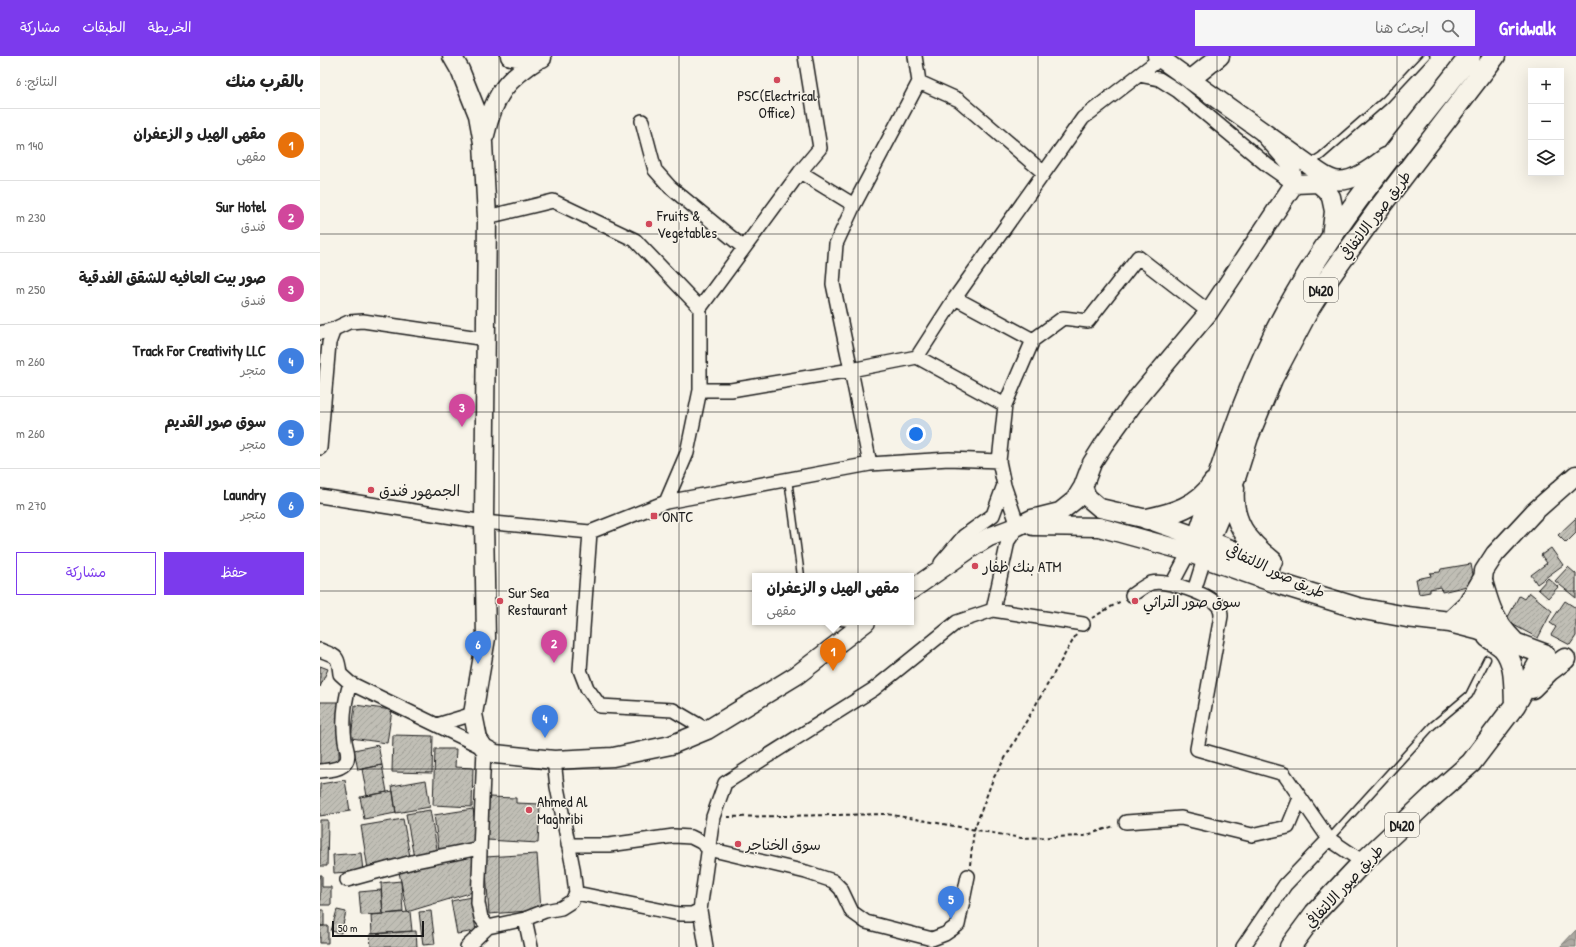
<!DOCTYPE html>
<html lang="ar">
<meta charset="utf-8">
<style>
:root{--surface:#fff;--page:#f6f6f6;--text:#222;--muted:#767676;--line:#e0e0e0;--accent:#7c3aed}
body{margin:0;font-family:"Patrick Hand","Playpen Sans Arabic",sans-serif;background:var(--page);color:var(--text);direction:rtl}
.controls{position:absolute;right:12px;top:12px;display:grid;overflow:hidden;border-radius:0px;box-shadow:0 4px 16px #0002}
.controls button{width:36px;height:36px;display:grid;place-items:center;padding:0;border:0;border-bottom:1px solid var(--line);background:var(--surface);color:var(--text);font:20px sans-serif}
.scale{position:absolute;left:12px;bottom:10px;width:92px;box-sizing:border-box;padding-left:4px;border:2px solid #1c1c1c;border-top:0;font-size:11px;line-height:14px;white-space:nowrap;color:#1c1c1c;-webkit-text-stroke:3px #f7f3e8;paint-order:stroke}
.you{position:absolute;left:596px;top:378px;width:14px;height:14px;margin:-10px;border:3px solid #fff;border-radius:50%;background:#1a73e8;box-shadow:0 0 0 6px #1a73e833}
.badge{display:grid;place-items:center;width:26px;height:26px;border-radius:50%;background:var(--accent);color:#fff;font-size:13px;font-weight:700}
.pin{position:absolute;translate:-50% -33px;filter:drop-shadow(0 1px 2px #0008)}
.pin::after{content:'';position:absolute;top:21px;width:14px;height:12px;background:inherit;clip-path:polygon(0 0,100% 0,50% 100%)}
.popup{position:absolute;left:432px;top:517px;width:162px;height:52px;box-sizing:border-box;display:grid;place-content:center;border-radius:0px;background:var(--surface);filter:drop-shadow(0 1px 3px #0005);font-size:13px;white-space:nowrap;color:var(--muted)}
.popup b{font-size:15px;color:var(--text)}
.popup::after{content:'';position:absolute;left:50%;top:100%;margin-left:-8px;border:8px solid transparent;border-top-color:var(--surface)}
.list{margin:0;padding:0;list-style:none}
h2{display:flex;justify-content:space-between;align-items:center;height:52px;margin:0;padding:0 16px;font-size:17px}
h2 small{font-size:13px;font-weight:400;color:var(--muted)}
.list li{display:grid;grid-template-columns:26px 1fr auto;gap:12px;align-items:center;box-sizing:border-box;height:72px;padding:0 16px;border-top:1px solid var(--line)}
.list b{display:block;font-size:15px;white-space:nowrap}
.list p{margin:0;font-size:13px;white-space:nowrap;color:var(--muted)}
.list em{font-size:13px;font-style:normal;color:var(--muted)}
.actions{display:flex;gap:8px;padding:12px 16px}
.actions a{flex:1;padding:9px 0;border:1px solid var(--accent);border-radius:0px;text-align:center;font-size:14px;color:var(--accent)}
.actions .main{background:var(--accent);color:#fff}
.icon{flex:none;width:22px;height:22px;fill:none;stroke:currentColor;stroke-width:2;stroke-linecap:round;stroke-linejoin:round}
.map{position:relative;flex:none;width:1256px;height:891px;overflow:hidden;direction:ltr}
header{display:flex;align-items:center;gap:24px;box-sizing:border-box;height:56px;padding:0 20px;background:var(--accent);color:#fff}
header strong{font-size:19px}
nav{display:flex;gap:22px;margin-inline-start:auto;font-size:14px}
.search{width:280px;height:36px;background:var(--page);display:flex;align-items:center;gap:10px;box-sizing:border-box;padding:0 14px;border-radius:0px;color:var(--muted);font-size:15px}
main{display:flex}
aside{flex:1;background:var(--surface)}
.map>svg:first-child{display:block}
.water{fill:url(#water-waves);stroke:#72716c}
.building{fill:url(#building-hatch);stroke:#1c1c1c}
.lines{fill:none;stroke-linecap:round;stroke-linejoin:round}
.lane-casing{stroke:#1c1c1c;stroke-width:9}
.street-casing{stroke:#1c1c1c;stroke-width:16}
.secondary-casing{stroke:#1c1c1c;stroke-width:21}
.primary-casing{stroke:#1c1c1c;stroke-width:23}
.path{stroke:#1c1c1c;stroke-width:2;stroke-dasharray:4 3;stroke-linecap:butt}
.lane{stroke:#f7f3e8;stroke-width:6}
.street{stroke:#f7f3e8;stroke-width:13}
.secondary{stroke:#f7f3e8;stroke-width:18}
.primary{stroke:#f7f3e8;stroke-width:20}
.grid{fill:none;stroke:#1c1c1c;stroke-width:1;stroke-opacity:0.55}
.poi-dot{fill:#d1495b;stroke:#f7f3e8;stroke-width:1.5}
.labels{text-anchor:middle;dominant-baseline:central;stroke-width:3;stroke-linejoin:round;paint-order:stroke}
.shield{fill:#f7f3e8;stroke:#5e5c59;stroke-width:1}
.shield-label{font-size:14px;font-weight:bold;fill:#1c1c1c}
.poi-label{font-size:15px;fill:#1c1c1c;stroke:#f7f3e8;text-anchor:start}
.street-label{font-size:15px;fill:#1c1c1c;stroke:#f7f3e8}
</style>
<header>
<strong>Gridwalk</strong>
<div class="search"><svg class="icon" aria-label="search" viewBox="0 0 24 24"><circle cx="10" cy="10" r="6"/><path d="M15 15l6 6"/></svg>ابحث هنا</div>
<nav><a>الخريطة</a><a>الطبقات</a><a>مشاركة</a></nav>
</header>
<main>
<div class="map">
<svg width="1256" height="891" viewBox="0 0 1256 891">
<defs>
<pattern id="water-waves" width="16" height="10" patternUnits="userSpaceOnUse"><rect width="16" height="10" fill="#aca9a2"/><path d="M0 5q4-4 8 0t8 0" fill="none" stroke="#8b8983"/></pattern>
<pattern id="building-hatch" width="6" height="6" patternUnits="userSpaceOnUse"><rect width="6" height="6" fill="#c0beb5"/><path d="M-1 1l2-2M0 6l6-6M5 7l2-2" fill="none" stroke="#a4a39b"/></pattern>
</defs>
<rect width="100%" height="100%" fill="#f7f3e8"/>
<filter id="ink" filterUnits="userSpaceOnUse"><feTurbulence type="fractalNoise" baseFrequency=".025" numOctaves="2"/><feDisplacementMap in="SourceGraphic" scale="8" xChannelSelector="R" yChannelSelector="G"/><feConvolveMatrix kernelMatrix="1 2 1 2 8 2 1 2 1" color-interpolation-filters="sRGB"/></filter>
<g filter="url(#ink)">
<path class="water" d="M1256,874v17h-16z"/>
<path class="building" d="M1256,462v15l-10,10 -8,-8z
M1231,492l12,17 -26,19 -6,-9 16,-12 -6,-8z
M1151,508l3,16 -7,6 -25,6 -1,-5 -11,2v3l-11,2 -3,-15 15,-3 -1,-3 10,-1 1,-3z
M1248,511l8,7v24l-21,-17z
M1228,522l10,9 -10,11 -10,-9z
M1209,536l23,19 -14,27 -32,-17 13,-25 5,3z
M1245,545l11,7v28l-6,9 -19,-10 5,-8 -6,-4z
M0,610l8,3 -8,18z
M0,646h19v62h-19z
M35,649l37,5 -5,33 -36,-5z
M73,679l40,1 -1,37 -40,-1z
M58,689l4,20 -24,5 -4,-20z
M115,693h21l-1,18 18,1 -1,39 -39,-2z
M62,709l5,27 -20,4 -5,-27z
M25,724l5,31 -30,5v-32z
M106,724l4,27 -34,6 -4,-27z
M73,735l3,22 -32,6 -4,-22z
M169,741l27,1v5l24,1 -2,39 -51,-3z
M153,753l5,36 -39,5 -5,-35z
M110,754l8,44 -24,4 -8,-44z
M83,763l8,43 -43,7 -7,-43z
M0,764h8l-1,46h-7z
M156,795v40l-69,21 -8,-40z
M41,797l2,18 -29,2 -1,-18z
M217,798l4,56 -52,4 -4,-57z
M0,819h2v12h9v18h-11z
M81,825l2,31 -20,2 -2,-31z
M61,834l2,24 -22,1 -2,-23z
M151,841l5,34 -19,3 -6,-33z
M0,854h4v16h-4z
M17,854l9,2 -5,21 -10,-2z
M111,855l4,33 -12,1 -4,-33z
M90,856l2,19 -40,3 -1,-19z
M0,870h8v17h-8z
M96,875l1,16h-46l-1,-13z"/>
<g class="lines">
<g class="lane-casing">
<path id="lane" d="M990,107l11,-7 64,-56 41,-44
M468,423l13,97
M521,566l16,2
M1009,783l103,-113 37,-31 18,-36"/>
</g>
<g class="street-casing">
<path id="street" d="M819,19l20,4 19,12 89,74 27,19
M599,26l40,18 85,73
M322,65l13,49 15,17 74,61
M480,116l54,33
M167,161l66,-16 82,39 65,68
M635,242l78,42
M0,277l14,-4
M597,301l88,48
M380,334h31l120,-20 -18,-86 3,-40 18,-39 65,-123 -4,-26
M0,392l9,-105 5,-14 15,-7 14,-1 123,18
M550,408l-19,-94 66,-13 38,-59 128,-180 78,-60
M0,440l164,26 106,10 76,-30 204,-38 79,-5 50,2
M346,446l21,-49 13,-63v-82l100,-136 20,-24 -15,-92
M270,476l-10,138 7,18 13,18 73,4 34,20
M621,507l23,-27 29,-21 11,-30
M852,528l17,-32
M874,535l11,-35
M812,539c6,-4 13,-10 19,-12 15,-4 59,11 68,24 2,3 2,6 2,9l-24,133 87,25 45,65 34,23
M673,554l15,-69 10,-15 -14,-41 -5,-24 6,-56 28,-65 30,-22 25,3 50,-64 71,55
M0,594c17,7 18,5 20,24l10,9 134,65 -6,155 3,15 7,9
M117,669l36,-11
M0,715c8,-1 21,-1 26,-9 4,-6 0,-14 -1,-21 -3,-21 -1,-38 5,-58
M806,766l55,-4 71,17 36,-8 12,-29
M248,789h41l65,-9 17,1 10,5 8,7 97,23 27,9 8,8 11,23 14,10 66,17 13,-5 13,-9 10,-49
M27,824l69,-19 64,-13
M256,837l103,21h13l8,-4 13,-93 12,-34 149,-94 83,-67 36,-12 90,14
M380,854l6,37
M205,863l6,28
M147,891l21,-20 37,-8 20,-8 16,-3 11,-7 4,-8 -3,-25 -16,-81 -3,-27
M923,891l42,-62 44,-46"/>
</g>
<g class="secondary-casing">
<path id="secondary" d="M132,0l8,14 18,45 5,28 4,74 -3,305 2,116 -13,76 5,25 6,9 11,6 59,6 59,-3 58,-12 36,-15 90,-55 69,-53
M190,0l32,2
M837,0l151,108c8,6 17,14 27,16 17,4 39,-14 51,-23
M870,24l30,-24
M165,79c9,-40 21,-56 55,-77
M974,128l24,-1 8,7 5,7 3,14 -3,26
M763,431l4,10 13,11 47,11 51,18
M713,470l66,1 90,25
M591,534l63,-44 15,-9 29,-11 14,-7 28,-7 15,-12 8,-13 9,-24 12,-19 34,-47 71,-85 85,-128 -4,-21 -28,-32
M1157,573l7,-58 11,-17 39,-42 42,-37"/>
</g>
<g class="primary-casing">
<path id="primary" d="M914,432c-3,34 13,53 38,73
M827,463c25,-5 52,-13 66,-36
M891,479l25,-60 12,-38 24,-58 38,-72 16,-25 56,-78 113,-148
M878,481l72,29
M1162,525c8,29 11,39 32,61
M1130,566l18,-17 14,-24
M1168,581c5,4 11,7 15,11 13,15 11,38 12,57
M1212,632l17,-17 16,-12
M970,891l25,-34 48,-51 68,-64 40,-35 44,-58 29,-51 -67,-25 -27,-7 -43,-5 -49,-9 -75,-23 -94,-33 9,-15c26,-77 50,-157 89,-228 51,-92 119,-171 183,-253"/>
</g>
<path class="path" d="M772,562l29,-17
M407,761l160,-3 134,24 63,-2 30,-10
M650,809l4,-35 19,-51 83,-144"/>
<use href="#lane" class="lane"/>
<use href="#street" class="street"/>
<use href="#secondary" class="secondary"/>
<use href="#primary" class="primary"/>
</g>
</g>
<path class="grid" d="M179,0v891M359,0v891M538,0v891M718,0v891M897,0v891M1077,0v891M0,178h1256M0,356h1256M0,535h1256M0,713h1256"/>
<g class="poi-dot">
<circle cx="457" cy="24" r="4"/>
<circle cx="329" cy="168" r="4"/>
<circle cx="51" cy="434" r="4"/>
<rect x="330" y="456" width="8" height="8" rx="2"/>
<circle cx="655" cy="510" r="4"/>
<circle cx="180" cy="545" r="4"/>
<circle cx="815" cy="545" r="4"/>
<circle cx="209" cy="754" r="4"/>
<circle cx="418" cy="788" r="4"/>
</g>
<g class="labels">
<g class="shield">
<rect x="984" y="222" width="34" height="24" rx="3"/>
<rect x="1065" y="757" width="34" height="24" rx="3"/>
</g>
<g class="shield-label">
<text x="1001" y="234">D420</text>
<text x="1082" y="769">D420</text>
</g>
<g class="poi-label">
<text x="457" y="39" text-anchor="middle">PSC(Electrical<tspan x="457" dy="17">Office)</tspan></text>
<text x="337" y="159">Fruits &amp;<tspan x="337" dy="17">Vegetables</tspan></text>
<text x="59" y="434">الجمهور فندق</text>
<text x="342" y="460">ONTC</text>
<text x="663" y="510">بنك ظفار ATM</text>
<text x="188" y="536">Sur Sea<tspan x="188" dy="17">Restaurant</tspan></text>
<text x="823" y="545">سوق صور التراثي</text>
<text x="217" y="745">Ahmed Al<tspan x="217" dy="17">Maghribi</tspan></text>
<text x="426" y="788">سوق الخناجر</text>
</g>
<g class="street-label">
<text transform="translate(1055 159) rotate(-53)">طريق صور الالتفافي</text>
<text transform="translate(956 515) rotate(25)">طريق صور الالتفافي</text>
<text transform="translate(1024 830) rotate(-47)">طريق صور الالتفافي</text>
</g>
</g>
</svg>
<div class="controls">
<button>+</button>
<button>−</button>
<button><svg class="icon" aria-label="layers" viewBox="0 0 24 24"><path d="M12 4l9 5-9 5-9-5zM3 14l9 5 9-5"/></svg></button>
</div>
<div class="scale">50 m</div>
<div class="you"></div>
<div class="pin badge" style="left:513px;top:615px;background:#e8710a">1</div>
<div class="popup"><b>مقهى الهيل و الزعفران</b>مقهى</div>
<div class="pin badge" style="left:234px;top:607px;background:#d1479c">2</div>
<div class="pin badge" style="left:142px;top:371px;background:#d1479c">3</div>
<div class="pin badge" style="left:225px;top:682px;background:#3f7fe0">4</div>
<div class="pin badge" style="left:631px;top:863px;background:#3f7fe0">5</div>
<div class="pin badge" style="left:158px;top:608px;background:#3f7fe0">6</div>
</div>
<aside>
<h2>بالقرب منك<small>النتائج: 6</small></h2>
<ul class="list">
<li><span class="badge" style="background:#e8710a">1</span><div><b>مقهى الهيل و الزعفران</b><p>مقهى</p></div><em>140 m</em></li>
<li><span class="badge" style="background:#d1479c">2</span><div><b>Sur Hotel</b><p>فندق</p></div><em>230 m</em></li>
<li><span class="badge" style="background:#d1479c">3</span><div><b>صور بيت العافيه للشقق الفدقية</b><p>فندق</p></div><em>250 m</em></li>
<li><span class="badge" style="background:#3f7fe0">4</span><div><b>Track For Creativity LLC</b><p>متجر</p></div><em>260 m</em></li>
<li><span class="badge" style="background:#3f7fe0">5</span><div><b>سوق صور القديم</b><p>متجر</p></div><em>260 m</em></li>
<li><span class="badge" style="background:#3f7fe0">6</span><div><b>Laundry</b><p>متجر</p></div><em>270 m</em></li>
</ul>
<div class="actions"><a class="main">حفظ</a><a>مشاركة</a></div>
</aside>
</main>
